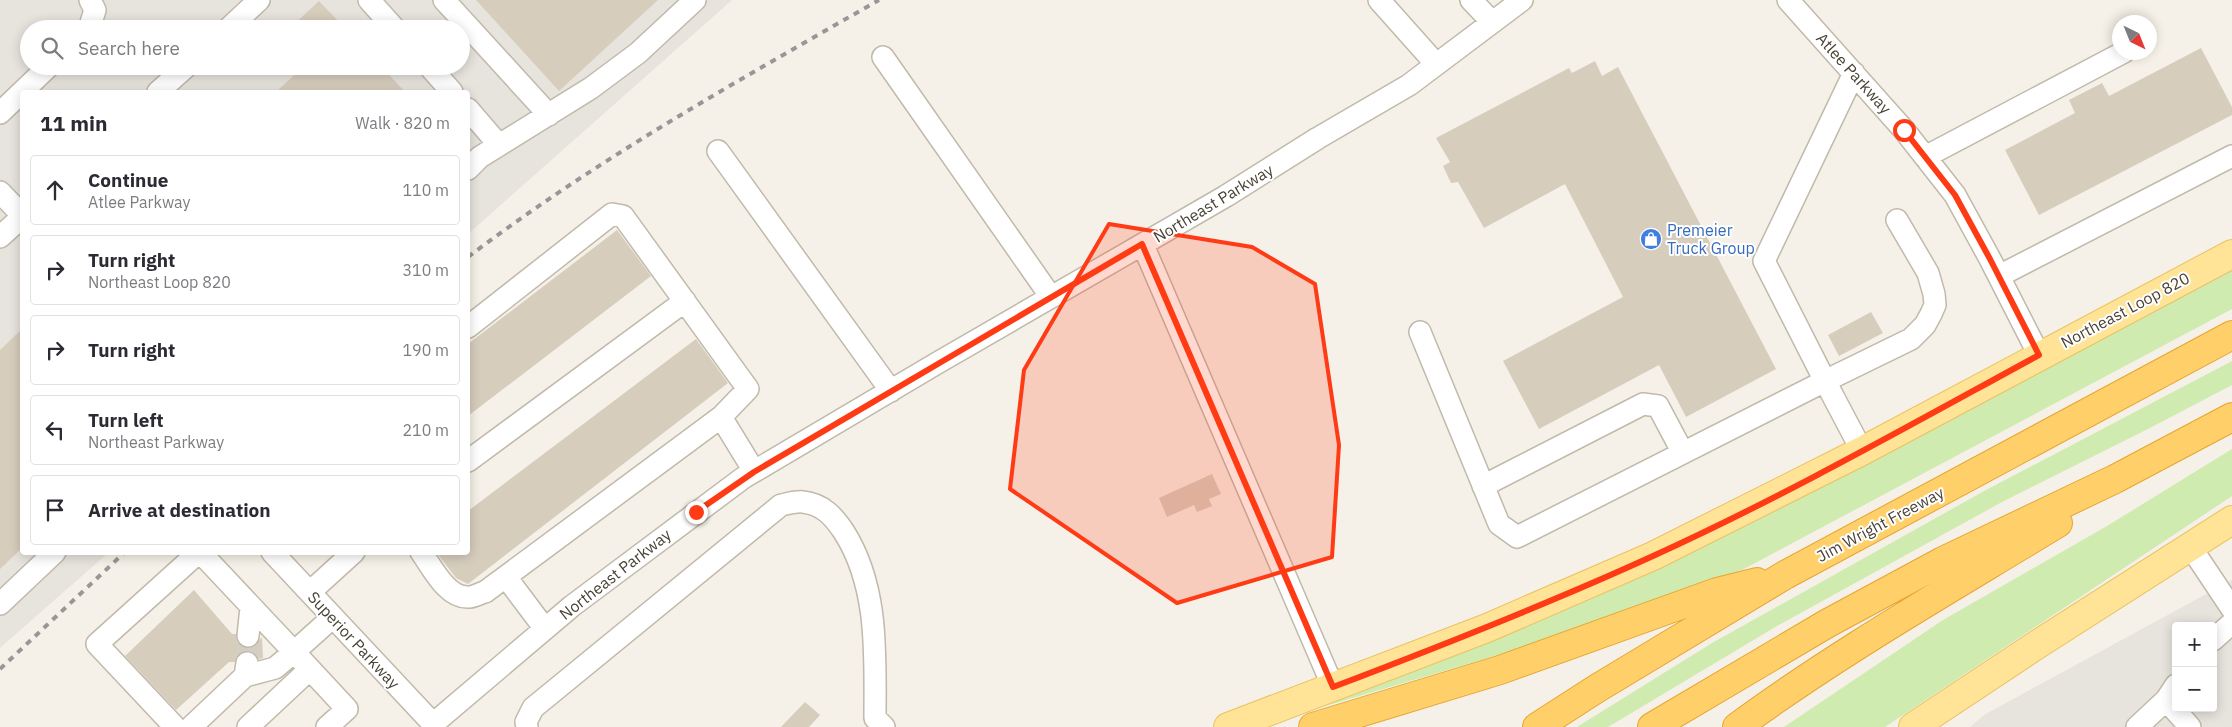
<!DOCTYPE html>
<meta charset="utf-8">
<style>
:root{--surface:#fff;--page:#f7f7f7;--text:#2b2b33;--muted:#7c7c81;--line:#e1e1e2}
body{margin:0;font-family:"IBM Plex Sans",sans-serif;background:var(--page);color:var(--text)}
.controls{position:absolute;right:15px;bottom:15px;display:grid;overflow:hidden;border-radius:5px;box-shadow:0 2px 12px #0003}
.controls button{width:45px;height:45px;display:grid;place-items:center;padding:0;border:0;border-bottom:1px solid var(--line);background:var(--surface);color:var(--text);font:25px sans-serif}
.compass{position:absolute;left:2112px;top:15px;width:45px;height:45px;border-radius:50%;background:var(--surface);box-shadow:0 2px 12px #0003;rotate:137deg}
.stop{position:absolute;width:15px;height:15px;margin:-11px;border:4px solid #ff3b15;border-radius:50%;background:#fff}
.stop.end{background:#ff3b15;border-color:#fff;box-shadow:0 1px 5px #0008}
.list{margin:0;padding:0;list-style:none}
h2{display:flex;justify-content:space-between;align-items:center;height:65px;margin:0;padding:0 20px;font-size:21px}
h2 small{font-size:16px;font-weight:400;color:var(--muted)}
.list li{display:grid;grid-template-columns:32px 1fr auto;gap:15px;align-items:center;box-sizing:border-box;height:70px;margin:0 10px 10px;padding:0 10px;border:1px solid var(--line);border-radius:5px}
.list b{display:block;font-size:19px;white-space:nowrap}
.list p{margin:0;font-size:16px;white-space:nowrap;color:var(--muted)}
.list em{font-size:16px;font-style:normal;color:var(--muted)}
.icon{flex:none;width:28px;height:28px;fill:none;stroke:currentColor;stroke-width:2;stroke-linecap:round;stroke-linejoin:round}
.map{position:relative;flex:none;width:2232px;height:727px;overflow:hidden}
.search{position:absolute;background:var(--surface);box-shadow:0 2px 12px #0003;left:20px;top:20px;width:450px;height:55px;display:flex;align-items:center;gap:12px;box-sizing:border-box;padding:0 18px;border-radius:28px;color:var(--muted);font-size:19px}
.panel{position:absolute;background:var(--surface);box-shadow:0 2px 12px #0003;left:20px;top:90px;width:450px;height:465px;border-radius:5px}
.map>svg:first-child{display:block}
.industrial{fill:#e7e3dd;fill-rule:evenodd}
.green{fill:#cfebaf}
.building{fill:#d7cdbd}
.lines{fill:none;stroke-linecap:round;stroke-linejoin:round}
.minor-tunnel{stroke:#d3cec4;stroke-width:21;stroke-dasharray:21 11;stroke-linecap:butt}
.minor-casing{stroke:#c1b9aa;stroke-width:24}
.major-casing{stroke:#eac261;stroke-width:30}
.highway-casing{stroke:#e6a531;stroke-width:30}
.minor{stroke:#fff;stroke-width:21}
.major{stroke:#ffe397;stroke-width:28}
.highway{stroke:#ffcf69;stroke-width:28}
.rail{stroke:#979797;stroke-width:4;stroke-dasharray:6 6;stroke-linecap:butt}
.route{stroke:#ff3b15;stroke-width:6}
.marked{fill:#ff3b15;fill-opacity:0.2;stroke:#ff3b15;stroke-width:4;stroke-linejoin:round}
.labels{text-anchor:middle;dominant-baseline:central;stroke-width:4;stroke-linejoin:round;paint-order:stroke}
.street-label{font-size:16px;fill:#494236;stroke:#fff}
.shop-label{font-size:16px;fill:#366cbe;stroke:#fff;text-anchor:start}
</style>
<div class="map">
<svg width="2232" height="727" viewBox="0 0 2232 727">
<rect width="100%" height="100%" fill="#f5f1e8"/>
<path class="industrial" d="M0,0h732l-264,234v-142h-446v460l86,1 -108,95zM29,29h432v37h-432z
M2232,580v147h-262l14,-12zM2176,626h37v82h-37z"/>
<path class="green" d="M2232,268v41l-490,261 -200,72 -264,78z
M2232,361v24l-86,45 -144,72 -225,124 -169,101h-31l135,-84 274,-153z
M2232,449v47l-347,231h-101l159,-107 164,-94z"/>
<path class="building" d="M476,0h182l-99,91z
M319,1l27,28h-57z
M2201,48l31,59v8l-193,100 -34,-65 70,-37 -6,-13 33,-17 7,13z
M1595,61l7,15 16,-9 158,302 -90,48 -27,-52 -120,64 -36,-68 120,-64 -58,-113 -81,44 -26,-46 -7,1 -8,-17 7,-4 -14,-24 133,-70 3,5z
M304,66h77l24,26h-129z
M617,230l34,46 -183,140v-72z
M1871,312l12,21 -44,23 -11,-21z
M22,329v219l-22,21v-219z
M696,339l32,44 -260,201 -12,-6 -20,-26h32v-41z
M1212,474l9,20 -12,5 3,7 -15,6 -3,-7 -27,12 -8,-19z
M194,590l38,44h4l1,8 4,4 12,2 9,-11 1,21 -4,1 -4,-5 -6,-3 -7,1 -5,4 -2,6h-6l-53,48 -51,-54z
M805,702l15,13 -11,12h-28z"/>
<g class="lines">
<path class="minor-tunnel" d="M248,662v-26"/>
<g class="minor-casing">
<path id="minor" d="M369,0l26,29
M444,0l105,115
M1379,0l57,64
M1471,0l21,22
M1788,0l116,130 51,65 35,64 49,96
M89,29l6,-19 -5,-10
M228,29l31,-29
M883,57l168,240
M429,66l23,26
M1854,73l-90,188 61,120 86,-42 14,-14 6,-11 4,-9 -1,-11 -6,-21 -31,-53
M158,92l29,-26
M468,109l31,36
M0,113l49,-47
M718,151l173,240
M1925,157l199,-105
M468,169l12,-12 111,-69 47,-35 57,-53
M0,192l22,23
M0,237l22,-20
M1143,245l190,442
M1999,276l233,-120
M1420,332l79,192 18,13 308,-156 37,70
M721,417l33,54
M468,461l217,-160
M1483,486l160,-82 15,2 25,47
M2190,546l42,63
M200,552l94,100 39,-35
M272,552l164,175
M421,552c11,15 26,47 48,45 5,0 11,-4 16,-5l236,-175 27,-28 -125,-173 -11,-2 -144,113
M506,577l39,52
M310,592l44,-40
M0,604l55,-52
M248,636l3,-29
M2213,640l19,-17
M245,676l30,-8 19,-16 53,57 -20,18
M2166,700l24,27
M433,724l139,-118 171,-128 196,-116 287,-166 92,-58 91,-53 113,-85
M175,727l-78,-83 102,-92
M191,727l54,-51 2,-13
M248,727l62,-58
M527,727l-1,-5 7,-14 248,-203c6,-1 15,-4 22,-3 20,2 31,15 41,30 35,55 31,123 31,186l9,9
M2137,727l29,-27 10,-15"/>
</g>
<g class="major-casing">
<path id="major" d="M1228,727l259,-99 166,-72 209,-105 370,-197
M1913,727l125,-83 194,-124"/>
</g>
<g class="highway-casing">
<path id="highway" d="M1313,727l187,-57 217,-78 40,-10
M1537,727l59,-38 189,-114 447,-240
M1652,727l176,-104 115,-62 172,-82 117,-62
M1737,727c102,-75 213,-138 321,-204"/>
</g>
<use href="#minor" class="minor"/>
<use href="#major" class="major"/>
<use href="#highway" class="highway"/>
<path class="rail" d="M468,257c128,-97 271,-177 411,-257
M0,669l125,-117"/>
</g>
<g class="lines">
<path class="route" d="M696,512l58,-40 388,-228 191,443c108,-41 215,-83 320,-131 132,-60 259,-132 386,-201l-49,-96 -35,-64 -51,-65"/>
</g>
<path class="marked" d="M1109,224l143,23 63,37 24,161 -7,112 -155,46 -167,-114 14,-119z"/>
<defs>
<g id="shop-disc" transform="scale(1.125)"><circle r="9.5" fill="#3f7fe0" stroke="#fff"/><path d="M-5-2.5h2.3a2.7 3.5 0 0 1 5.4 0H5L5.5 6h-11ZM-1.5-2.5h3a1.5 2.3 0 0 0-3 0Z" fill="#fff"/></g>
</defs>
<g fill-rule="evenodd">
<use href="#shop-disc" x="1651" y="239"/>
</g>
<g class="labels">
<g class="street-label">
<text transform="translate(1854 73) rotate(48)">Atlee Parkway</text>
<text transform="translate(1213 203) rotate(-31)">Northeast Parkway</text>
<text transform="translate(2125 310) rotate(-28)">Northeast Loop 820</text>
<text transform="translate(1880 524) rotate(-28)">Jim Wright Freeway</text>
<text transform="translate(615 574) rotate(-38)">Northeast Parkway</text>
<text transform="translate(354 640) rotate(47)">Superior Parkway</text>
</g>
<g class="shop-label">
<text x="1667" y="230">Premeier<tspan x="1667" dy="18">Truck Group</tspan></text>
</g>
</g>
</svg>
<div class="controls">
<button>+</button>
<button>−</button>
</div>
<svg class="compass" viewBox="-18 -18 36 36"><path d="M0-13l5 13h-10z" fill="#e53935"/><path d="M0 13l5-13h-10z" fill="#7c7c81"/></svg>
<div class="stop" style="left:1904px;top:130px"></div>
<div class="stop end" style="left:696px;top:512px"></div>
<div class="search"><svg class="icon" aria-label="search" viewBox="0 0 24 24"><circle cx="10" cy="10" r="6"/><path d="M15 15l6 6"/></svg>Search here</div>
<section class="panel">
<h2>11 min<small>Walk · 820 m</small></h2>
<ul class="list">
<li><svg class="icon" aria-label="ahead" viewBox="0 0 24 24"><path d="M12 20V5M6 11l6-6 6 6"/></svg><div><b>Continue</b><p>Atlee Parkway</p></div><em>110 m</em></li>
<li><svg class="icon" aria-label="right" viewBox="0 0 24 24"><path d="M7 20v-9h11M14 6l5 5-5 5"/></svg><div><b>Turn right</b><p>Northeast Loop 820</p></div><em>310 m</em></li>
<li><svg class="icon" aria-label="right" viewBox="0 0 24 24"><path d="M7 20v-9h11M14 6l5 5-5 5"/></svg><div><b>Turn right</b></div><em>190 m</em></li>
<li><svg class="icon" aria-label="left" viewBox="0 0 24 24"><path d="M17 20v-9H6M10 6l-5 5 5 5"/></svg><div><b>Turn left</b><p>Northeast Parkway</p></div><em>210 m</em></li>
<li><svg class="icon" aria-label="arrive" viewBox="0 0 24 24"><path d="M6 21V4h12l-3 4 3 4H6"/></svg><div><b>Arrive at destination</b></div></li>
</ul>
</section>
</div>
